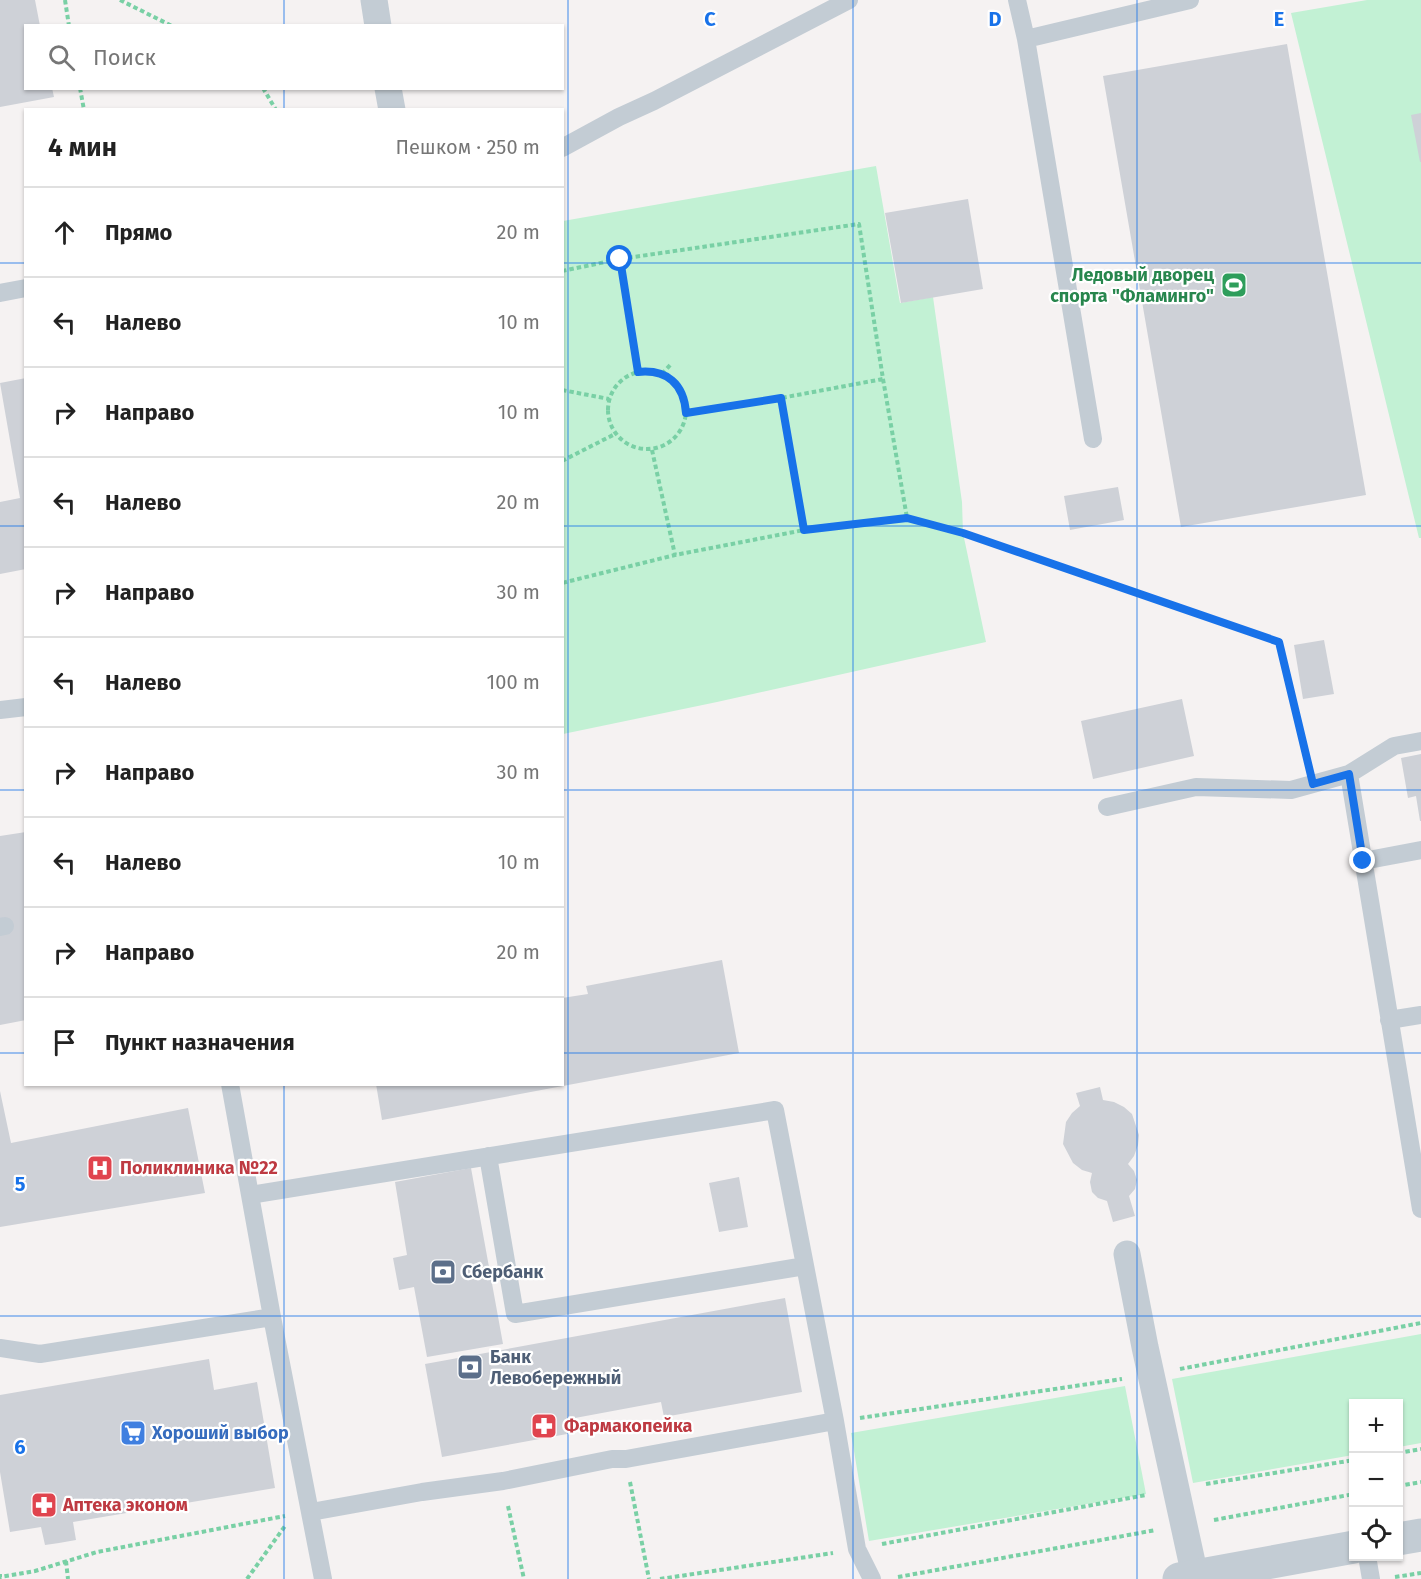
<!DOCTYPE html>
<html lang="ru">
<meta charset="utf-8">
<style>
:root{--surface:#fff;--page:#f2f2f2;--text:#222;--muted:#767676;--line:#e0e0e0}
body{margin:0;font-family:"Fira Sans",sans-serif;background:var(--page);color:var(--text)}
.controls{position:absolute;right:18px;bottom:18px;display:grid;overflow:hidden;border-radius:0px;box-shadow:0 2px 4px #0004}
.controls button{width:54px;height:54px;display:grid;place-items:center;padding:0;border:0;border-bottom:2px solid var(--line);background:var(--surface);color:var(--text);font:30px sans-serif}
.stop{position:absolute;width:18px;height:18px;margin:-14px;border:4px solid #1872e9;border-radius:50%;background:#fff}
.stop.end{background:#1872e9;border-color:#fff;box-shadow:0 2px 6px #0008}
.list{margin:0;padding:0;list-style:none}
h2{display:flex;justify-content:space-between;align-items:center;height:78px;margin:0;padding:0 24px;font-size:26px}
h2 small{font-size:20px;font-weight:400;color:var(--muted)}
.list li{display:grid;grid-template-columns:39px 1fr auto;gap:18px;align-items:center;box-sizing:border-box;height:90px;padding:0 24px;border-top:2px solid var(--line)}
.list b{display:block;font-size:22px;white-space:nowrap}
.list em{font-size:20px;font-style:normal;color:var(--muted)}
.icon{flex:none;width:33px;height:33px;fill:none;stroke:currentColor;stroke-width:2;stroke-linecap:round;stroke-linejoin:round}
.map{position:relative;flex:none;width:1421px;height:1579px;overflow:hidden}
.search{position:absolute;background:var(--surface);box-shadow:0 2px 4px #0004;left:24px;top:24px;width:540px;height:66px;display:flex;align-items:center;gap:15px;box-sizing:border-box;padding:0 21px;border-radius:0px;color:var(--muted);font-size:22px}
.panel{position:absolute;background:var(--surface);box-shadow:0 2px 4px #0004;left:24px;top:108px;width:540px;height:978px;border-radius:0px}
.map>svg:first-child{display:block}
.green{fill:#c2f1d4}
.building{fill:#ced1d7}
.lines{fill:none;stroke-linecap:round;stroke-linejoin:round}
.path{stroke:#79d0a5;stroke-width:4;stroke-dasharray:4.5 3;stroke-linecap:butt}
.service{stroke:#c3ccd4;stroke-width:18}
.pedestrian{stroke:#c3ccd4;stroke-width:27}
.minor{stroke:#c3ccd4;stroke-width:33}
.route{stroke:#1872e9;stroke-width:8}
.grid{fill:none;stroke:#1872e9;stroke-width:1.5;stroke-opacity:0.55}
.labels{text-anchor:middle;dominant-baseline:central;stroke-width:4.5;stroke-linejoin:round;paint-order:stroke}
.leisure-label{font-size:18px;font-weight:bold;fill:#27864d;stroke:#fff;text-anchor:end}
.health-label{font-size:18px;font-weight:bold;fill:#be3a42;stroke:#fff;text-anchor:start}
.service-label{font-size:18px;font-weight:bold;fill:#4e5e75;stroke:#fff;text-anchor:start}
.shop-label{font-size:18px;font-weight:bold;fill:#366cbe;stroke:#fff;text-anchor:start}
.grid-label{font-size:20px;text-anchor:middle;font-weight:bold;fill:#1872e9;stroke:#fff;stroke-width:4.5;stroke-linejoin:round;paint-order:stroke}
</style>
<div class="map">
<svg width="1421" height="1579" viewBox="0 0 1421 1579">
<rect width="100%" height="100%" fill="#f5f2f2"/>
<path class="green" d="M1367,0h54v538h-2l-128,-525z
M876,166l24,137 33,-6 29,205 1,31 23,109 -269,60 -154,32v-513z
M1421,1334v109l-22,4 -1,-43h-44l-1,51 -160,28 -21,-104z
M1125,1386l21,108 -277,47 -18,-108z"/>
<path class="building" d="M0,0h35l5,26h-14v62h26l2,9 -54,10z
M1287,44l79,451 -185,32 -78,-451z
M1421,113v49h-1l-9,-47z
M968,199l15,90 -82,14 -16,-90z
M26,378v191l-26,5v-72l20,-4 -20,-115z
M1118,487l6,33 -54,10 -6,-34z
M1324,640l10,54 -31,5 -9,-54z
M1182,699l12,57 -101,23 -12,-58z
M1421,754v67h-1l-4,-25 -8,2 -7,-40z
M26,832v188l-26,5v-189z
M722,960l17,93 -357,67 -6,-36h186v-86l26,-4 -2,-8z
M1100,1087l3,13 11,2 10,5 8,7 7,21 -1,10 -4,11 -6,8 6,7 3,9 -2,9 -6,7 6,20 -22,6 -6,-21 -9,-3 -6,-6 -2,-10 2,-9 -10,-3 -9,-7 -10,-19 3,-22 6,-9 8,-7 -4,-13z
M0,1091l11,52 177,-35 17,85 -205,34z
M471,1168l32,176 -76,13 -13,-70 -15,3 -6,-32 14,-3 -12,-73z
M739,1177l9,50 -29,5 -10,-49z
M785,1298l17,94 -138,25 -3,-15 -86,16 3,14 -136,25 -17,-93z
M209,1359l5,31 43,-8 18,106 -202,34 3,18 -17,3 -14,2 -4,-18 -31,5 -10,-60v-77z"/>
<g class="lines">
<path class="path" d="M65,0l4,26
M120,0l52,26
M80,88l4,22
M263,88l13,22
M620,259l18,113
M562,271l58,-12 239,-35 24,155 24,139 -103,12 -129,25 -113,28
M608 410a39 39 0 1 1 78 0a39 39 0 1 1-78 0Z
M662,374l10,-11
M562,390l47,9
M781,398l23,132
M686,413l95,-15 102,-19
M652,450l23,105
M562,461l53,-27
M907,518l56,15 316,109 28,119
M1180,1369l241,-46
M860,1418l262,-39
M1398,1453l23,-4
M630,1482l19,97
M1206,1484l148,-24
M1398,1486l23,-4
M508,1506l16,73
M1214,1520l140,-26
M882,1544l264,-49
M66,1561l2,18
M0,1574v3l35,-6 62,-19 188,-36
M898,1577l258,-47
M1395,1577l26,-4
M247,1579l38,-53
M660,1579l173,-26"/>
<path class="service" d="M1017,0l9,39 67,400
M1026,39l164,-39
M562,148l57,-31 35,-16 195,-101
M0,293l26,-5
M0,710l26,-3
M1349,774l72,435
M1107,807l89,-20 95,3 58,-16 45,-28 27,-5
M1363,861l58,-11
M0,927l5,-1
M1389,1020l32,-5
M230,1084l42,233 51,262
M488,1156l27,158 290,-48
M250,1195l525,-85 60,311
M0,1348l40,6 232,-37
M311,1512l111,-20 81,-11 109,-22h14l209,-38 22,128 15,30
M1367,1556l4,23"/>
<path class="pedestrian" d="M374,0l4,26
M388,88l4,22
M1127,1254l18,93 50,229"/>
<path class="minor" d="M1398,1539l23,-4
M1179,1579l175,-32"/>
</g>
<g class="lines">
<path class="route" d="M620,259l18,113c29,-3 46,12 48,41l95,-15 23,132 103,-12 56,15 316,109 34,142 36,-10 14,87"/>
</g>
<path class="grid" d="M284,0v26M568,0v1579M853,0v1579M1137,0v1579M284,88v22M0,263h26M562,263h859M0,526h26M562,526h859M0,790h26M562,790h859M0,1053h26M562,1053h859M284,1084v495M0,1316h1421"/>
<defs>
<g id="stadium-square" transform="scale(1.35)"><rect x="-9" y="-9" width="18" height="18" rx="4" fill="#2e9e5b" stroke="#fff"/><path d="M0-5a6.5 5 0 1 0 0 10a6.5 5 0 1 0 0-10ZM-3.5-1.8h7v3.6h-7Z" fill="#fff"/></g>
<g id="hospital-square" transform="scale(1.35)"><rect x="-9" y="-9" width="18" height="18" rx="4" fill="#e0444e" stroke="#fff"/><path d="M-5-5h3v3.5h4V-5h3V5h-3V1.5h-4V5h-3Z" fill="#fff"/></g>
<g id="bank-square" transform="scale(1.35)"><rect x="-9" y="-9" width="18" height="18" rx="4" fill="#5c6f8a" stroke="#fff"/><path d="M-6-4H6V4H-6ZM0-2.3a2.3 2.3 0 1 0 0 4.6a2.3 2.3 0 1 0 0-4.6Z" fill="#fff"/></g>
<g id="pharmacy-square" transform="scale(1.35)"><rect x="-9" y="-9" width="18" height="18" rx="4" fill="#e0444e" stroke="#fff"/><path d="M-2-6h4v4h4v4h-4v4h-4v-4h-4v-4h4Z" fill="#fff"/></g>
<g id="supermarket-square" transform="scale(1.35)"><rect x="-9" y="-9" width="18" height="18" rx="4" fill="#3f7fe0" stroke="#fff"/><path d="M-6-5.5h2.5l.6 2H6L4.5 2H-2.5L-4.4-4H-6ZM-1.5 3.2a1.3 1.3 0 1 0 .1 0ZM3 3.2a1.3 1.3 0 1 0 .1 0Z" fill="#fff"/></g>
</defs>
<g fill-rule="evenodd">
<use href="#stadium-square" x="1234" y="285"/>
<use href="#hospital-square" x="100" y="1168"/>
<use href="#bank-square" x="443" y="1272"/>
<use href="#bank-square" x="470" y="1367"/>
<use href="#pharmacy-square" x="544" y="1426"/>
<use href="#supermarket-square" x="133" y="1433"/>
<use href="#pharmacy-square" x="44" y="1505"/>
</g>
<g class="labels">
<g class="leisure-label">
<text x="1214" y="275">Ледовый дворец<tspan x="1214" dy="21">спорта "Фламинго"</tspan></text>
</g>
<g class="health-label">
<text x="120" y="1168">Поликлиника №22</text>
<text x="564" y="1426">Фармакопейка</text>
<text x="63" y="1505">Аптека эконом</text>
</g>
<g class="service-label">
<text x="462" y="1272">Сбербанк</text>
<text x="490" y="1357">Банк<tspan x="490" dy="21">Левобережный</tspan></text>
</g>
<g class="shop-label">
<text x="152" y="1433">Хороший выбор</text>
</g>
</g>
<g class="grid-label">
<text x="710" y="26">C</text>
<text x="995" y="26">D</text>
<text x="1279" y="26">E</text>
<text x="20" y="1191">5</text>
<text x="20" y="1454">6</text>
</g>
</svg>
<div class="controls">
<button>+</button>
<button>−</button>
<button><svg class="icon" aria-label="locate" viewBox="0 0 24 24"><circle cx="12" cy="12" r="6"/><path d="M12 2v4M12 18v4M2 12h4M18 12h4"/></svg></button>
</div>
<div class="stop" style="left:620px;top:259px"></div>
<div class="stop end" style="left:1363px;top:861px"></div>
<div class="search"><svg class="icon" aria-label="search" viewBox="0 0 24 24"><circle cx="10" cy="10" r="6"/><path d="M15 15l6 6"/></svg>Поиск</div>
<section class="panel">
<h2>4 мин<small>Пешком · 250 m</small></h2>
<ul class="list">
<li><svg class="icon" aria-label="ahead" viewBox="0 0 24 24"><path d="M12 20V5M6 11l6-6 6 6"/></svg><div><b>Прямо</b></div><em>20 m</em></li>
<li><svg class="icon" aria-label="left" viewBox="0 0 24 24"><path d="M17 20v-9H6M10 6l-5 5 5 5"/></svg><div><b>Налево</b></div><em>10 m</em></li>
<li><svg class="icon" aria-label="right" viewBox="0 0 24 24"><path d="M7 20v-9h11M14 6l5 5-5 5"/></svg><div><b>Направо</b></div><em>10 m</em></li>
<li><svg class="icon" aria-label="left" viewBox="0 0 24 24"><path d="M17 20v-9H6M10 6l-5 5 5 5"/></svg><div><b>Налево</b></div><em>20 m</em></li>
<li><svg class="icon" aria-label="right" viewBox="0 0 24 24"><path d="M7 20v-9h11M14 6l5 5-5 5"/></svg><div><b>Направо</b></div><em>30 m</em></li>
<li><svg class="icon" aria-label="left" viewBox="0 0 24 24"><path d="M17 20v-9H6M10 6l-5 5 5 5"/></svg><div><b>Налево</b></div><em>100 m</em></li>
<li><svg class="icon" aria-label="right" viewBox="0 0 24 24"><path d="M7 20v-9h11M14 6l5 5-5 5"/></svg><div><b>Направо</b></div><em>30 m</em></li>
<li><svg class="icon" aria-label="left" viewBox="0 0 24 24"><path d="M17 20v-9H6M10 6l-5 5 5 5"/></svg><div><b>Налево</b></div><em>10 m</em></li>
<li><svg class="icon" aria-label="right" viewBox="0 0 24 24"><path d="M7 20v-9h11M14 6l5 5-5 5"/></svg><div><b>Направо</b></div><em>20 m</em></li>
<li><svg class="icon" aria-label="arrive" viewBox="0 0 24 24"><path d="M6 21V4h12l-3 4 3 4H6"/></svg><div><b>Пункт назначения</b></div></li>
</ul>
</section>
</div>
